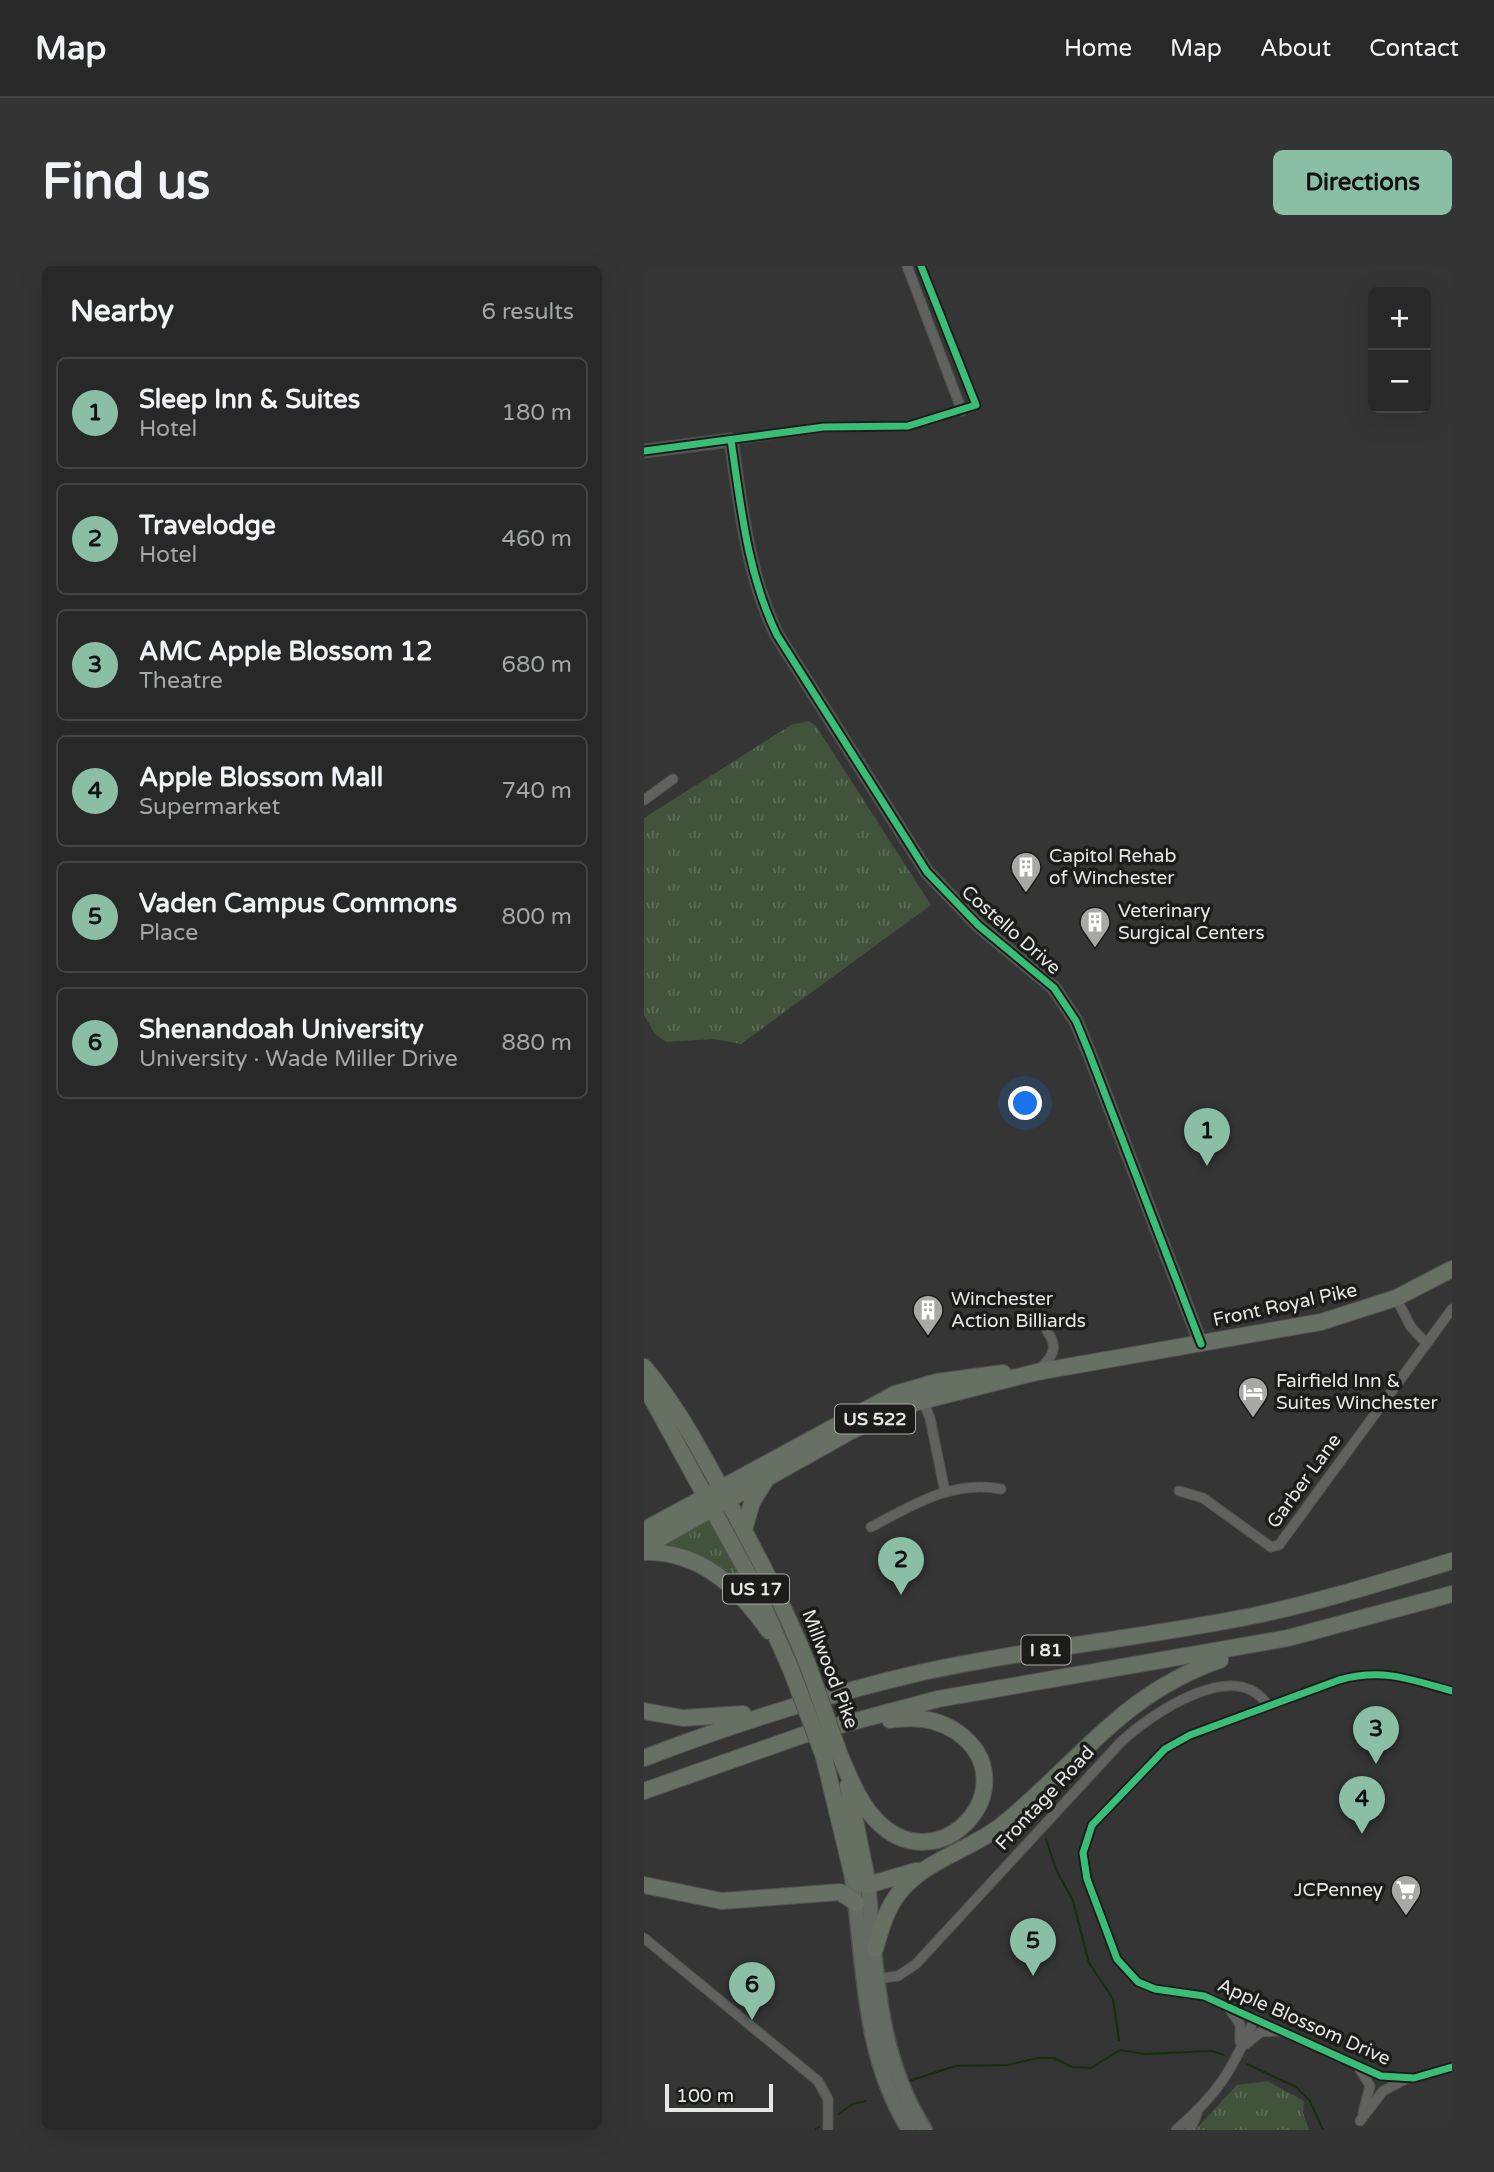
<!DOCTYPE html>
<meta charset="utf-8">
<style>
:root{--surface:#272827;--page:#333433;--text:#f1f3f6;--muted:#a4a6a7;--line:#434444;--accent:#8abfa5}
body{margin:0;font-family:"Varela Round",sans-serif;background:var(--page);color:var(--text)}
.controls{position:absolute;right:21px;top:21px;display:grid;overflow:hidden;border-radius:10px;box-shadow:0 7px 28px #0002}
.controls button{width:63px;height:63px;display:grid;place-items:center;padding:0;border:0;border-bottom:2px solid var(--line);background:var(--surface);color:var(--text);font:35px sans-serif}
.scale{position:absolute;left:21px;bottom:18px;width:108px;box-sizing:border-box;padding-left:7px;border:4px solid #e6e8e5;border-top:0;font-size:19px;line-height:24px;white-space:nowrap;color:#e6e8e5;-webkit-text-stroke:5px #1c1d1b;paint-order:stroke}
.you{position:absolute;left:382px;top:838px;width:24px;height:24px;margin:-18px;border:5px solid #fff;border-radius:50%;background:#1a73e8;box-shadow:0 0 0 10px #1a73e833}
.badge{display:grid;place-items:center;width:46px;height:46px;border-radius:50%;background:var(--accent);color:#111;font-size:23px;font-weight:700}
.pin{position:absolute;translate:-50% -58px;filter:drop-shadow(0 2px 4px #0008)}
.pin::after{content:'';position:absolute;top:37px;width:24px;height:21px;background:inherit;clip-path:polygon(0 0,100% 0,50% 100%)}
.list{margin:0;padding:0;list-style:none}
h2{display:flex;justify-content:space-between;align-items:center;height:91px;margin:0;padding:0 28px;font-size:30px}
h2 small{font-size:23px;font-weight:400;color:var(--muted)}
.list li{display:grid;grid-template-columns:46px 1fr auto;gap:21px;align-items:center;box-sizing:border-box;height:112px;margin:0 14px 14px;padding:0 14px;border:2px solid var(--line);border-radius:10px}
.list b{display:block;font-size:26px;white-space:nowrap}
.list p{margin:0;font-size:23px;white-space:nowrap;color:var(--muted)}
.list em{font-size:23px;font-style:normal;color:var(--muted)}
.map{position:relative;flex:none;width:808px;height:1864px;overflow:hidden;border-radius:10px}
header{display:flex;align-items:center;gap:42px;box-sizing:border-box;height:98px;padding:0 35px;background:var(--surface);border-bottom:2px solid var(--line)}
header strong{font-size:33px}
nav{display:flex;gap:38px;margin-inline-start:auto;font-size:24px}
.intro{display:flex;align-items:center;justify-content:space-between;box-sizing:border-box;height:168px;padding:0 42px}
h1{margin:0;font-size:49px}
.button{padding:18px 32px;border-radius:10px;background:var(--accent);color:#111;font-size:24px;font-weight:700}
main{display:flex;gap:42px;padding:0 42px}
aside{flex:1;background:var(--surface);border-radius:10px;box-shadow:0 7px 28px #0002}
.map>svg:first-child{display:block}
.grass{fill:url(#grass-tufts)}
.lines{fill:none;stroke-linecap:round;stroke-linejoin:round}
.stream{stroke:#192d11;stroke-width:2}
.street-casing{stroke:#515250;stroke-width:11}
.secondary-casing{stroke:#515250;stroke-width:15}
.primary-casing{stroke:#515250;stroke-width:17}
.highway-casing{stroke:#515250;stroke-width:18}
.street{stroke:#616260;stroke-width:9}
.secondary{stroke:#616260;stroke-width:12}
.primary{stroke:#646b62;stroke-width:14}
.highway{stroke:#667063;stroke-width:16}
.highway-bridge-casing{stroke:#515250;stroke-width:18;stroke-linecap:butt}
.highway-bridge{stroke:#667063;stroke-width:16}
.cycleway-casing{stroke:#1c1d1b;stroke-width:11}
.cycleway{stroke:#3abd76;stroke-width:7}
.labels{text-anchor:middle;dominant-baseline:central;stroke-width:7;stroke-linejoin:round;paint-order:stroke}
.shield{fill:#1c1d1b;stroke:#a9aba8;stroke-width:2}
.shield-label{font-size:18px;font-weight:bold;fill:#e6e8e5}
.poi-label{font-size:19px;fill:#e6e8e5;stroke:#1c1d1b;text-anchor:start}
.street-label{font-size:19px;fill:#e6e8e5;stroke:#1c1d1b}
</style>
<header>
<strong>Map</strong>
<nav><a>Home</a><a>Map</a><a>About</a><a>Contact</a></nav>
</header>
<div class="intro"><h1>Find us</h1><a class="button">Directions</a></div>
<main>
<aside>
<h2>Nearby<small>6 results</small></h2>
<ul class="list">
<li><span class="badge">1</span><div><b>Sleep Inn &amp; Suites</b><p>Hotel</p></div><em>180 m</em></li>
<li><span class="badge">2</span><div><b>Travelodge</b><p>Hotel</p></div><em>460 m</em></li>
<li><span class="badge">3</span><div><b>AMC Apple Blossom 12</b><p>Theatre</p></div><em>680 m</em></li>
<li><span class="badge">4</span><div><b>Apple Blossom Mall</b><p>Supermarket</p></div><em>740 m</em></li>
<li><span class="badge">5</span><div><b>Vaden Campus Commons</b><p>Place</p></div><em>800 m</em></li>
<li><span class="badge">6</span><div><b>Shenandoah University</b><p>University · Wade Miller Drive</p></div><em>880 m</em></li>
</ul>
</aside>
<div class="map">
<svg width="808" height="1864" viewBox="0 0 808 1864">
<defs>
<pattern id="grass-tufts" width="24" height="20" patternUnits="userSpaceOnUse" patternTransform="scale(1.75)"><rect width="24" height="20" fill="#41543b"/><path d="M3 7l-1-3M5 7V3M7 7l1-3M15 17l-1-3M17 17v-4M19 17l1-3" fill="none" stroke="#5c6d57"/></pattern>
</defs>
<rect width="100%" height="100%" fill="#343534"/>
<path class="grass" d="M164,455l8,5 115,179 -190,139 -28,-5 -47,3 -11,-8 -11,-19v-197l147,-93z
M62,1251l6,4 42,80 -100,-54z
M623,1815l37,20 -1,12 6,17h-114l42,-45z"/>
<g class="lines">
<path class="stream" d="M402,1573l10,30 17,32 16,62 24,36 6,41
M603,1798l49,23 14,14 13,29
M265,1815l46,-15 53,-1 29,-7h17l18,9 19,1 29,-18 25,4 68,-3 11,4
M195,1848l14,-10 13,-3
M171,1864l4,-3"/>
<g class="street-casing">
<path id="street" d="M263,0l55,145
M87,174l93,-13 84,-1 68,-21 -55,-139
M0,534l29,-21
M752,1032l15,29 15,16
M395,1104c14,-14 20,-22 8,-39
M278,1133l8,19 15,74
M535,1225l24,7 68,49 8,-2 173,-236
M227,1261c40,-21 82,-48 130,-38
M808,1425c-43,-12 -69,-23 -113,-11l-149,55 -25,14 -73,76 -9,28 4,26 30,80 21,23 17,7 49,7 177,80 33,2 38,-11
M0,1672l174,143 10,18v31
M230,1713l24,-3 18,-12 204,-221c30,-29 117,-88 148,-37
M584,1741l12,17v18
M602,1778l15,-12 19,-1
M715,1802l11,18 -7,27
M716,1855l23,-30 21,-11
M532,1864c43,-37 56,-60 79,-112
M546,1864l7,-16"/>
</g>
<g class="secondary-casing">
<path id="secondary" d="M0,185l87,-11c10,67 16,133 46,195l150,237 51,53 76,63 22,33 12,29 113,294"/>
</g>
<g class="primary-casing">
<path id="primary" d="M207,1605c14,88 9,181 58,259
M224,1619c9,86 9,170 57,245"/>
</g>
<g class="highway-casing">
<path id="highway" d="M0,1101c33,39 56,83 80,127 32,58 61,113 85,174
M0,1118l109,199 39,89
M0,1264l251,-136 42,-12 66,-9
M100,1264l8,-28 13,-21
M0,1281l207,-116 55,-26 131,-33 284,-50 75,-24 56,-29
M0,1286c57,-1 94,35 125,79
M0,1445l39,7 60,-4
M195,1487c10,23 19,48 36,66 64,69 156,-35 82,-87 -20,-14 -44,-16 -67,-12
M180,1491l27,112 7,13 10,3 48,-14
M0,1492c91,-35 184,-64 279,-86 109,-24 220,-34 329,-56 68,-14 134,-35 200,-55
M204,1520l20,99
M0,1525l159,-56 135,-36 350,-61 164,-44
M0,1619l78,16 118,-9 16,11
M231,1683c7,-24 13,-47 32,-65 26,-26 66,-36 95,-59 77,-62 119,-131 218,-165"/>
</g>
<use href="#street" class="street"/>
<use href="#secondary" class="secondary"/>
<use href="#primary" class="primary"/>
<use href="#highway" class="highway"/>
<g class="highway-bridge-casing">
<path id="highway-bridge" d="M165,1402l30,85
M148,1406l32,85"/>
</g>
<use href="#highway-bridge" class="highway-bridge"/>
<g class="cycleway-casing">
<path id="cycleway" d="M87,174c10,67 16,133 46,195l150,237 51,53 76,63 22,33 12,29 113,294
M0,185l180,-24 84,-1 68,-21 -55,-139
M808,1425c-43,-12 -69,-23 -113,-11l-149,55 -25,14 -73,76 -9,28 4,26 30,80 21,23 17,7 49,7 177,80 33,2 38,-11"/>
</g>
<use href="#cycleway" class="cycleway"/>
</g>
<defs>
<g id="building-pin" transform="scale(1.575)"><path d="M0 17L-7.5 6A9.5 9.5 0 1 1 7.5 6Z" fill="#a8a9a7" stroke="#1c1d1b"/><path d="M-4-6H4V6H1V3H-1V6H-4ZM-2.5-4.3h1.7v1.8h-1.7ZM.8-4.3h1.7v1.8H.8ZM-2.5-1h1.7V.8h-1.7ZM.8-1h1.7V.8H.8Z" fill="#fff"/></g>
<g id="hotel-pin" transform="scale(1.575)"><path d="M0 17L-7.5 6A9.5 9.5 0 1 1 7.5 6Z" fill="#a8a9a7" stroke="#1c1d1b"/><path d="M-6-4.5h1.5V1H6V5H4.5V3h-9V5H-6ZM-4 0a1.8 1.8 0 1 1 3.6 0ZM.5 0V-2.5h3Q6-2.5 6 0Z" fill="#fff"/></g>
<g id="supermarket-pin" transform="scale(1.575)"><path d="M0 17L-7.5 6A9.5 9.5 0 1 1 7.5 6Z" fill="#a8a9a7" stroke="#1c1d1b"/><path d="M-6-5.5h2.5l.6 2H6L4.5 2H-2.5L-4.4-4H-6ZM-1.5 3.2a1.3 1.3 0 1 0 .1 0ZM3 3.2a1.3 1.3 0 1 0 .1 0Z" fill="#fff"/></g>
</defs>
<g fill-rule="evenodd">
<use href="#building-pin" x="382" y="601"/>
<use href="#building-pin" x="451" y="656"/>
<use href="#building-pin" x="284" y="1044"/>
<use href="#hotel-pin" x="609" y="1126"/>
<use href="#supermarket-pin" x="762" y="1624"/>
</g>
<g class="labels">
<g class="shield">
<rect x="191" y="1138.5" width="80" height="29" rx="5"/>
<rect x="79" y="1308.5" width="66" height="29" rx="5"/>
<rect x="377.5" y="1369.5" width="49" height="29" rx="5"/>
</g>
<g class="shield-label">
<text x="231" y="1153">US 522</text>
<text x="112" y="1323">US 17</text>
<text x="402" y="1384">I 81</text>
</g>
<g class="poi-label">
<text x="405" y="590">Capitol Rehab<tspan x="405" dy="22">of Winchester</tspan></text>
<text x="474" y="645">Veterinary<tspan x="474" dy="22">Surgical Centers</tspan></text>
<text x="307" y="1033">Winchester<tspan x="307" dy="22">Action Billiards</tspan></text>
<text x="632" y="1115">Fairfield Inn &amp;<tspan x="632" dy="22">Suites Winchester</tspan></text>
<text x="739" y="1624" text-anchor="end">JCPenney</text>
</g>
<g class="street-label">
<text transform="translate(367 664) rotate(41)">Costello Drive</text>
<text transform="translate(641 1039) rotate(-12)">Front Royal Pike</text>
<text transform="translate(660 1215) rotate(-54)">Garber Lane</text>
<text transform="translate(186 1403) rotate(69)">Millwood Pike</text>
<text transform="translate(401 1532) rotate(-47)">Frontage Road</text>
<text transform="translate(660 1756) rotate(24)">Apple Blossom Drive</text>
</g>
</g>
</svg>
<div class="controls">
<button>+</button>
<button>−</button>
</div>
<div class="scale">100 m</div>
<div class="you"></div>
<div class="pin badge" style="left:563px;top:900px">1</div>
<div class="pin badge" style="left:257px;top:1329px">2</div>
<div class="pin badge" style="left:732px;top:1498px">3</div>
<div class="pin badge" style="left:718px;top:1568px">4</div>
<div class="pin badge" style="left:389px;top:1710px">5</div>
<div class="pin badge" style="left:108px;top:1754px">6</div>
</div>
</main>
